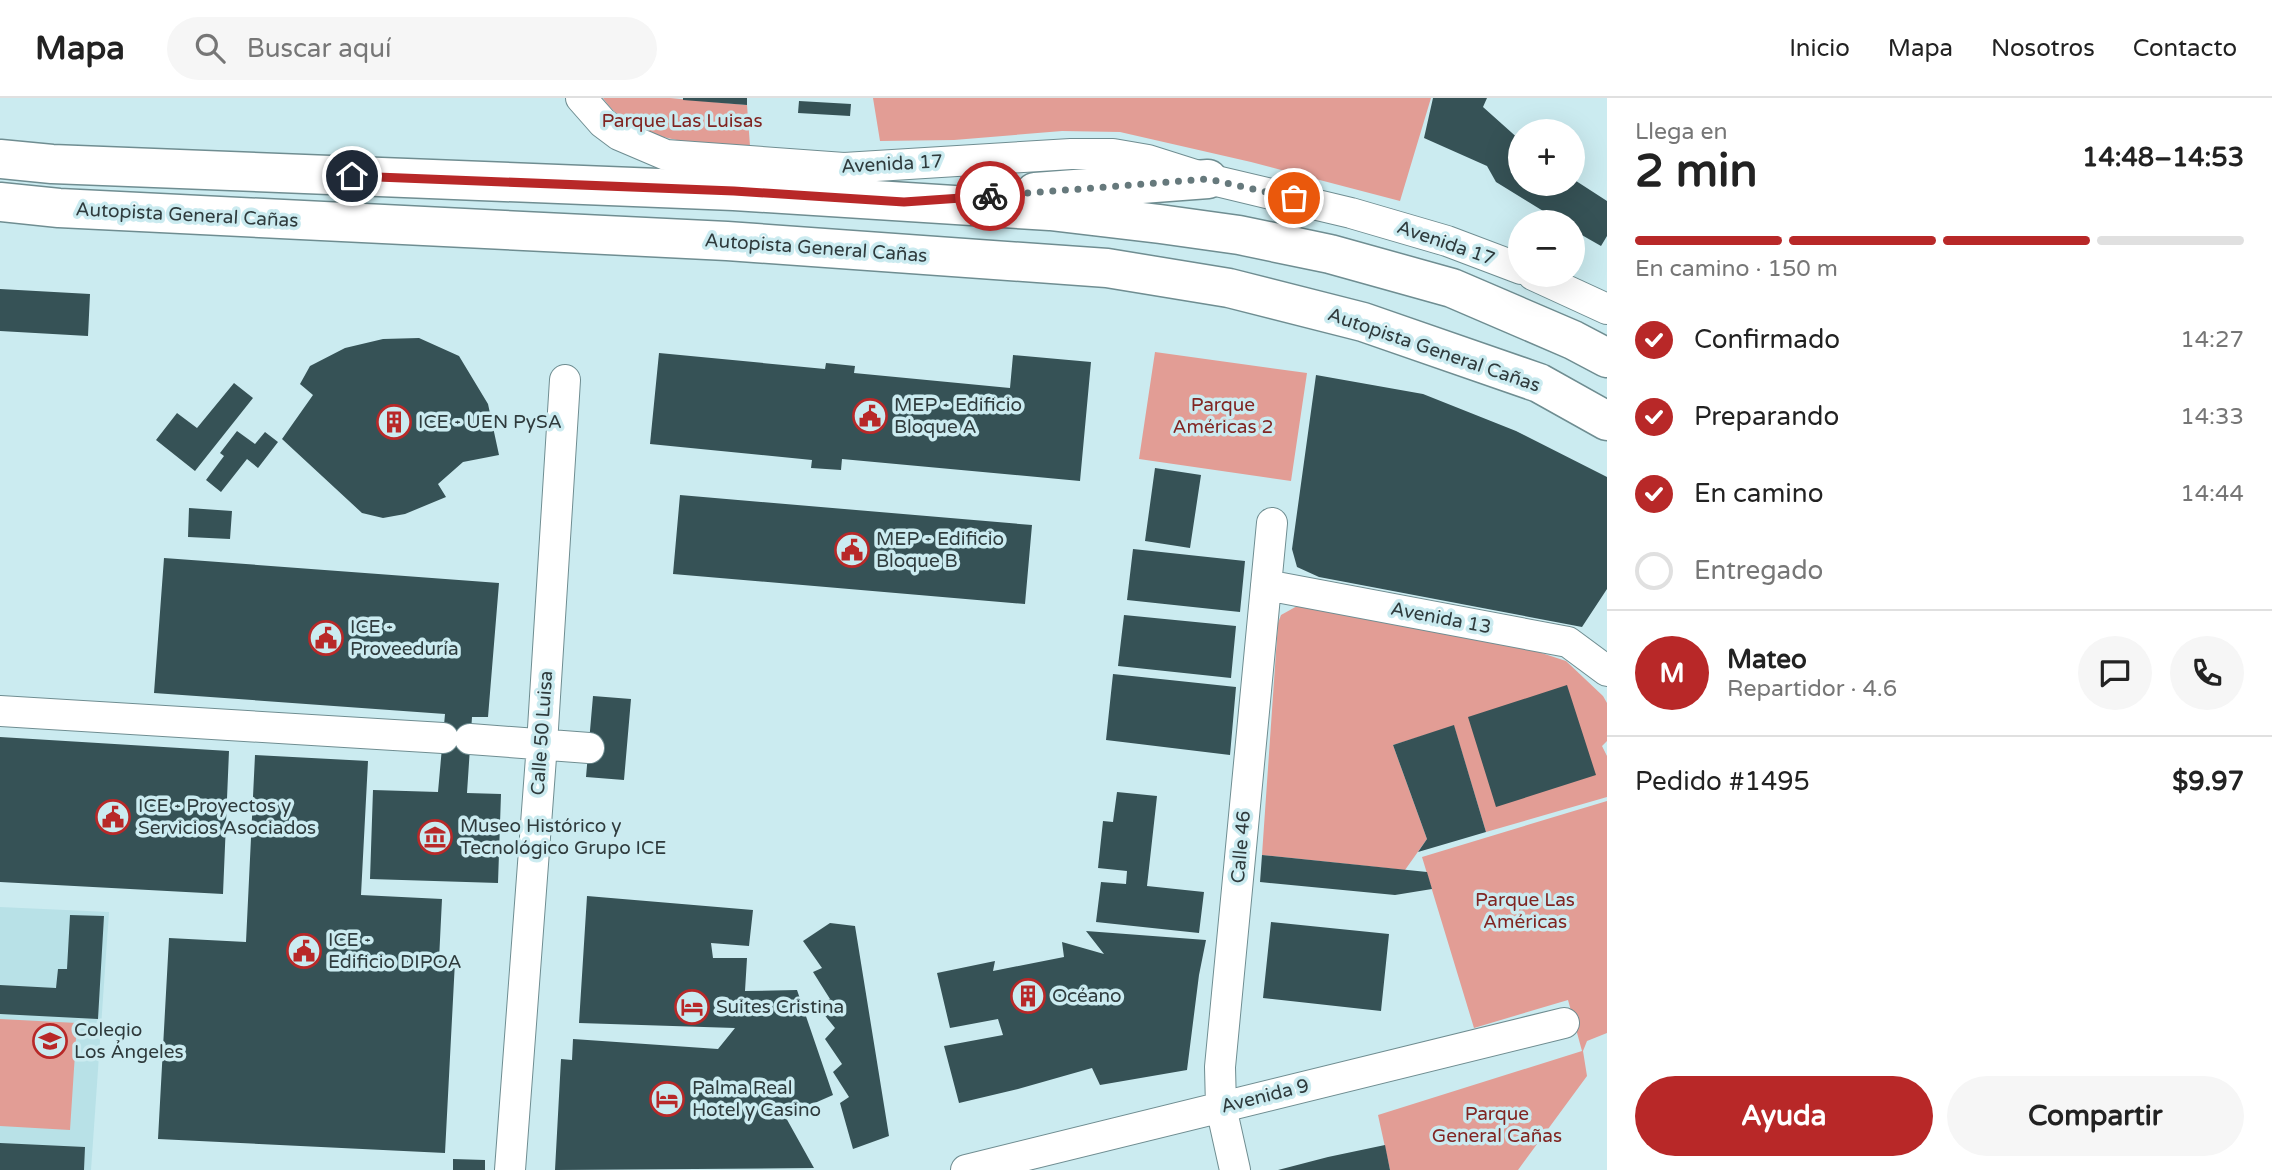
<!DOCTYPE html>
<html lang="es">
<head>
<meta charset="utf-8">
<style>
  body { margin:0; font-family:"Varela Round",sans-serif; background:#f6f6f6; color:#222; height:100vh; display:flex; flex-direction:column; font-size:26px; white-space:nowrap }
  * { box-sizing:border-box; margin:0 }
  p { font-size:23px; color:#767676 }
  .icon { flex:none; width:38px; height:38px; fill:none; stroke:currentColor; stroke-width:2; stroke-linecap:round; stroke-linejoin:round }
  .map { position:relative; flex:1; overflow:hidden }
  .panel { display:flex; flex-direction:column; background:#fff; width:665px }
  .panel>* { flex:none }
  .controls { position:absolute; left:1508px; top:21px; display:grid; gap:14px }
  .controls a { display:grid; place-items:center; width:77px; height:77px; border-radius:50%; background:#fff; box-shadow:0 7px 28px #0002; font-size:35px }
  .pin { position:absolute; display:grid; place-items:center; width:60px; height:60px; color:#fff; margin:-30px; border:4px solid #fff; border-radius:50%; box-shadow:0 2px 7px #0007 }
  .courier { position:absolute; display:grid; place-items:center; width:70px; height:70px; margin:-35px; border:5px solid #b82828; border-radius:50%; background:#fff; color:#222; box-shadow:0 2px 9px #0007 }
  .overview em { font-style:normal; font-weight:800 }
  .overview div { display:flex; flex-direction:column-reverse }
  .overview { display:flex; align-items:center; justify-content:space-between; height:119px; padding:0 28px }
  h1 { font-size:46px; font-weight:800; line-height:52px }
  .bar { display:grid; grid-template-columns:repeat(4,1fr); gap:10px 7px; align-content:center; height:84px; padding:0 28px }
  .bar i { height:9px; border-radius:5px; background:#e0e0e0 }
  .bar .selected { background:#b82828 }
  .bar p { grid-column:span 4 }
  .line { display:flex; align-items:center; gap:18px; padding:0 28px; border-top:2px solid #e0e0e0 }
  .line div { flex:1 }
  .round { display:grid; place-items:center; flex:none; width:74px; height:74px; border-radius:37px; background:#f6f6f6 }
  ol { padding:0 28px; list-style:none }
  li { display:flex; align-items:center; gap:21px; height:77px }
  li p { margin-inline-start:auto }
  li .icon { padding:7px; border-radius:50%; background:#b82828; color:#fff; stroke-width:4 }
  li:last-child { color:#767676 }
  li i { width:38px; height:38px; border:4px solid #e0e0e0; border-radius:50% }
  .primary-button { display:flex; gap:14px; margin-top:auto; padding:14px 28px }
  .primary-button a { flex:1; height:80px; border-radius:42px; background:#b82828; color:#fff; font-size:28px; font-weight:800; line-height:80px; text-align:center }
  .primary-button a+a { background:#f6f6f6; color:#222 }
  header { display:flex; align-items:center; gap:42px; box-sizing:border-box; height:98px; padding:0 35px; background:#fff; border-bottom:2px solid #e0e0e0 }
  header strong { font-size:33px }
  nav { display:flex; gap:38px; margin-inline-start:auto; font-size:24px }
  .search { width:490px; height:63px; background:#f6f6f6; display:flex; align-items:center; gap:18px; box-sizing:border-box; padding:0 24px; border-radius:38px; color:#767676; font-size:26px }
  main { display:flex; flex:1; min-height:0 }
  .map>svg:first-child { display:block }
  .built { fill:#b8e1e7 }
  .green { fill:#e29d95 }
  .building { fill:#365256 }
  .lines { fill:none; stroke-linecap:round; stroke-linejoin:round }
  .minor-casing { stroke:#6f8d91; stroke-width:32 }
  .highway-casing { stroke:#6f8d91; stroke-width:41 }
  .minor { stroke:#fff; stroke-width:30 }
  .highway { stroke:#fff; stroke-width:38 }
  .done { stroke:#66797c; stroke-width:7; stroke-dasharray:0 12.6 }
  .route { stroke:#b82828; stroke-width:9 }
  .labels { text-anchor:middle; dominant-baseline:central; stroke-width:7; stroke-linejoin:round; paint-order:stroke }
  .park-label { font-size:19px; fill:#812522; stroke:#cbebf0 }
  .street-label { font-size:19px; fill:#2f3b3d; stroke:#cbebf0 }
  .poi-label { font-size:19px; fill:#2f3b3d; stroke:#cbebf0; text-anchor:start }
</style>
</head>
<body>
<header>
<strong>Mapa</strong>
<div class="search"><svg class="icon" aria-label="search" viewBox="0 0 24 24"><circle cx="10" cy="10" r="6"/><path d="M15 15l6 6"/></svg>Buscar aquí</div>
<nav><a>Inicio</a><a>Mapa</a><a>Nosotros</a><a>Contacto</a></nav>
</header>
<main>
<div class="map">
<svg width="1607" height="1072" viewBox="0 0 1607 1072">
  <rect width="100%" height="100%" fill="#cbebf0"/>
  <path class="built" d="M 0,809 L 109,814 L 91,1072 L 0,1072 Z"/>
  <path class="green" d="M 603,0 L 670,0 L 747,7 L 750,48 C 700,45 635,47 603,0 Z
    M 873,0 L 1431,0 L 1400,103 L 1251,64 L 1120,34 L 1062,33 L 954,42 L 880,43 Z
    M 1155,254 L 1307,275 L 1291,383 L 1139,361 Z
    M 1299,507 L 1517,547 L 1566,563 L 1603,598 L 1607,605 L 1607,643 L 1602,648 L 1607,658 L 1607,699 L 1486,734 L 1454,628 L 1393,647 L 1427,741 L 1405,772 L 1262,757 L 1278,525 L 1281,517 Z
    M 1607,703 L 1607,935 L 1587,943 L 1583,953 L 1587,978 L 1518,1072 L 1390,1072 L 1378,1017 L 1582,953 L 1568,902 L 1474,930 L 1422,759 Z
    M 0,921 L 77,925 L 70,1032 L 0,1028 Z"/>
  <path class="building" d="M 683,0 L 747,0 L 747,7 L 683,2 Z
    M 1433,0 L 1487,0 L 1483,9 L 1521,43 L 1521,86 L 1573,86 L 1573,81 L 1607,103 L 1607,138 L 1601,148 L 1573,132 L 1573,124 L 1561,124 L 1496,84 L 1487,68 L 1424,40 Z
    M 799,3 L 851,6 L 850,18 L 798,15 Z
    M 0,191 L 90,196 L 88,238 L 0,233 Z
    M 419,240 L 459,258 L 488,306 L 499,357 L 463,364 L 438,386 L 446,399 L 405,416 L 383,420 L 362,415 L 282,341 L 313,297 L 300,286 L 310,268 L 345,250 L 383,241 Z
    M 659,255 L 825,271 L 826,265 L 855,268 L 854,275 L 1010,290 L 1013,257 L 1091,264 L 1080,383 L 842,361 L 841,372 L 811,370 L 812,362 L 650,346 Z
    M 1316,277 L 1423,296 L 1516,333 L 1607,379 L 1607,491 L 1582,529 L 1319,479 L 1297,469 L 1292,451 Z
    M 234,285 L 253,300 L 195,373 L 156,342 L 177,315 L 197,330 Z
    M 237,333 L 255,346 L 265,334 L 278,344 L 258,370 L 247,361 L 221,394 L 206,382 L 224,358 L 220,355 Z
    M 1155,370 L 1201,377 L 1190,450 L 1145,443 Z
    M 680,397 L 1032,427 L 1025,506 L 673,476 Z
    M 189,410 L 232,413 L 230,441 L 188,439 Z
    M 1133,451 L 1245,463 L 1240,514 L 1127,502 Z
    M 164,460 L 499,485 L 488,619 L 472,619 L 467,695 L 501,696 L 498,785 L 370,781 L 373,692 L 438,694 L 445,616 L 154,595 Z
    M 1124,517 L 1236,528 L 1231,580 L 1118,568 Z
    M 1113,576 L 1236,589 L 1230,657 L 1106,642 Z
    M 1567,587 L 1596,677 L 1496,709 L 1468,619 Z
    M 593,598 L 631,601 L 624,682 L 586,679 Z
    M 1454,627 L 1486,734 L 1418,754 L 1427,741 L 1393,647 Z
    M 0,639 L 229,653 L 223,796 L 0,784 Z
    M 255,657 L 368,663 L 361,797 L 442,801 L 439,862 L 455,863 L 445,1055 L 158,1041 L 169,840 L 246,844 Z
    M 1117,694 L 1157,698 L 1147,788 L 1204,794 L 1199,835 L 1096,824 L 1101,784 L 1126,786 L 1127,773 L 1098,770 L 1103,723 L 1113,724 Z
    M 1262,757 L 1427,774 L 1432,791 L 1395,797 L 1260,784 Z
    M 587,798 L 753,812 L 749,848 L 711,845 L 713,860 L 747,860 L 745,893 L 797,892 L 833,997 L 785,1018 L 814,1070 L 555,1072 L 561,961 L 572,962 L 573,941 L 718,951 L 735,930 L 579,925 Z
    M 70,817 L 104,818 L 98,921 L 0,916 L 0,887 L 56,890 L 58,871 L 67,871 Z
    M 1271,824 L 1389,836 L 1381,913 L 1263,900 Z
    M 830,825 L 855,828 L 889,1038 L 853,1051 L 840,1005 L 849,999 L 833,974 L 842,966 L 825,941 L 835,930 L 818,909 L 830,901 L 813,874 L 822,870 L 803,843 Z
    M 1086,833 L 1206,842 L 1199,877 L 1187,972 L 1100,987 L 1092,970 L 1018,991 L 959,1005 L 944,948 L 1003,937 L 998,921 L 950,930 L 937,875 L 995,863 L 993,873 L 1064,859 L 1062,844 L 1104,856 Z
    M 0,1045 L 85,1049 L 84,1072 L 0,1072 Z
    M 1385,1047 L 1390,1072 L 1278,1072 L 1328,1059 Z
    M 453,1061 L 485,1062 L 485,1072 L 453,1072 Z"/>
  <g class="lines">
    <g class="minor-casing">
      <path id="minor" d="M 581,0 L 603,25 L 619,37 L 666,57 L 844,70 L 1071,56 L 1113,56 L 1148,62 L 1208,81 L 1351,115 L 1447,143 L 1521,171
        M 1533,177 L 1607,211
        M 1266,487 L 1568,544 L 1607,573
        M 0,613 L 443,640
        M 470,641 L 589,650
        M 510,1072 L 542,646 L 565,282
        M 966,1072 L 1564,925
        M 1235,1072 L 1221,1009 L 1220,969 L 1272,425"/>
    </g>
    <g class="highway-casing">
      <path id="highway" d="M 0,61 L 52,66 L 734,93 L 1050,113 L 1160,126 L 1239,137 L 1330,156 L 1452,190 L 1573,242 L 1607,260
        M 1035,94 L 1208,81
        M 0,104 L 59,110 L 727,143 L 1107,170 L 1229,190 L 1363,224 L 1539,285 L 1607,323"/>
    </g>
    <use href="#minor" class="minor"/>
    <use href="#highway" class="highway"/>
  </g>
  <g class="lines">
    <path class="done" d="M 990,98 L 1208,81 L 1294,100"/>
    <path class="route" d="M 352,78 L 734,93 L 904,104 L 990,98"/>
  </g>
  <defs>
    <g id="civic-ring" transform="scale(1.75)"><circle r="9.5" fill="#cbebf0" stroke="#b82828" stroke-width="1.5"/><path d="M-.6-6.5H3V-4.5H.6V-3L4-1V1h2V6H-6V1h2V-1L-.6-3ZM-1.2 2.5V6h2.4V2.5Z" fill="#b82828"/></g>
    <g id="building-ring" transform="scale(1.75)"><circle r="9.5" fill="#cbebf0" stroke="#b82828" stroke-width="1.5"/><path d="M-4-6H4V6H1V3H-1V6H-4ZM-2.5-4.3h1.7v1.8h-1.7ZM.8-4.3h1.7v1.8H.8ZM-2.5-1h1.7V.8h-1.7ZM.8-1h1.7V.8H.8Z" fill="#b82828"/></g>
    <g id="museum-ring" transform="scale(1.75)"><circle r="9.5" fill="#cbebf0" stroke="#b82828" stroke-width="1.5"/><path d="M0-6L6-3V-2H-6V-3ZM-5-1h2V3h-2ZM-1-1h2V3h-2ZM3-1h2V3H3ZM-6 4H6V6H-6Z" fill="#b82828"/></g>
    <g id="hotel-ring" transform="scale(1.75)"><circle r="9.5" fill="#cbebf0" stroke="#b82828" stroke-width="1.5"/><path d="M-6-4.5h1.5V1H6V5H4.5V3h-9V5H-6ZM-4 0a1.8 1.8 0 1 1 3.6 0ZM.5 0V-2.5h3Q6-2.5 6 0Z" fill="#b82828"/></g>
    <g id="school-ring" transform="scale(1.75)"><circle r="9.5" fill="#cbebf0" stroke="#b82828" stroke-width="1.5"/><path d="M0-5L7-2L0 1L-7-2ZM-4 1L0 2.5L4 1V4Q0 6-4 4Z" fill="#b82828"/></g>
  </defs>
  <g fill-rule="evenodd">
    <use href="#civic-ring" x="870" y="318"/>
    <use href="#building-ring" x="394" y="324"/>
    <use href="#civic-ring" x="852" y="452"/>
    <use href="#civic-ring" x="326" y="540"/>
    <use href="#civic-ring" x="113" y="719"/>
    <use href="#museum-ring" x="435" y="739"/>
    <use href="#civic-ring" x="304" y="853"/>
    <use href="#building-ring" x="1028" y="898"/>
    <use href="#hotel-ring" x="692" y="909"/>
    <use href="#school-ring" x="50" y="943"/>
    <use href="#hotel-ring" x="667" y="1001"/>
  </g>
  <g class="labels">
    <g class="park-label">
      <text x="682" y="23">Parque Las Luisas</text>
      <text x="1223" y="307">Parque<tspan x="1223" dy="22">Américas 2</tspan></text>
      <text x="1525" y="802">Parque Las<tspan x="1525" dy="22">Américas</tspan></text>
      <text x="1497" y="1016">Parque<tspan x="1497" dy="22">General Cañas</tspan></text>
    </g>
    <g class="street-label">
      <text transform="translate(892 66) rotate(-3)">Avenida 17</text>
      <text transform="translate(187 117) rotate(3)">Autopista General Cañas</text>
      <text transform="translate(1446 145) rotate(19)">Avenida 17</text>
      <text transform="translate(816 150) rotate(4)">Autopista General Cañas</text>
      <text transform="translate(1434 252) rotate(19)">Autopista General Cañas</text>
      <text transform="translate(1441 520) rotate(11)">Avenida 13</text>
      <text transform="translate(542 635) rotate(-86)">Calle 50 Luisa</text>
      <text transform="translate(1241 749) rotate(-85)">Calle 46</text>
      <text transform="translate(1265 998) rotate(-14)">Avenida 9</text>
    </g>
    <g class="poi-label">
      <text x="894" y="307">MEP - Edificio<tspan x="894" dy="22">Bloque A</tspan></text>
      <text x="418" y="324">ICE - UEN PySA</text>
      <text x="876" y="441">MEP - Edificio<tspan x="876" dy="22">Bloque B</tspan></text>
      <text x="350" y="529">ICE -<tspan x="350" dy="22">Proveeduría</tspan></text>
      <text x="138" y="708">ICE - Proyectos y<tspan x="138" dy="22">Servicios Asociados</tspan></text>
      <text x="460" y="728">Museo Histórico y<tspan x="460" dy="22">Tecnológico Grupo ICE</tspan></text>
      <text x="328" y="842">ICE -<tspan x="328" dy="22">Edificio DIPOA</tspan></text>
      <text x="1052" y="898">Océano</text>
      <text x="716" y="909">Suites Cristina</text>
      <text x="74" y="932">Colegio<tspan x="74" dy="22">Los Ángeles</tspan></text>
      <text x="692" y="990">Palma Real<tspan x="692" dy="22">Hotel y Casino</tspan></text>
    </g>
  </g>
</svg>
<div class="controls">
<a>+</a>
<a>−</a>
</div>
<div class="pin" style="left:1294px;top:100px;background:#ea580c"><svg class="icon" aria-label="bag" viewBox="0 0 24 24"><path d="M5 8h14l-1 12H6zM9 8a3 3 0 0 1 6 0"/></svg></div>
<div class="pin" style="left:352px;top:78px;background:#1f2937"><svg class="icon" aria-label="home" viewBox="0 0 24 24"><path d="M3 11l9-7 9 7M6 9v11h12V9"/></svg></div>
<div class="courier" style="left:990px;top:98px"><svg class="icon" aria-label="bike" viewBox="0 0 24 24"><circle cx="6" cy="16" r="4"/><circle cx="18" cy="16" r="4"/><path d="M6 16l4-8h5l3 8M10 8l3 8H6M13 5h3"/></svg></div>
</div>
<section class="panel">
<div class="overview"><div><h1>2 min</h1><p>Llega en</p></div><em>14:48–14:53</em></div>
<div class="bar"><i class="selected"></i><i class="selected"></i><i class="selected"></i><i></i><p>En camino · 150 m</p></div>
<ol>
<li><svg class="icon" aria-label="check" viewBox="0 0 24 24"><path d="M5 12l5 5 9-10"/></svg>Confirmado<p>14:27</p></li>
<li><svg class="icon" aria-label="check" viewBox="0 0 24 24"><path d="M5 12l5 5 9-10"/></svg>Preparando<p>14:33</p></li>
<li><svg class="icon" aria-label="check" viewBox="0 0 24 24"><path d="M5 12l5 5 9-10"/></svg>En camino<p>14:44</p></li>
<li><i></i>Entregado</li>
</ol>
<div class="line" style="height:126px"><b class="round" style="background:#b82828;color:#fff">M</b><div><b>Mateo</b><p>Repartidor · 4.6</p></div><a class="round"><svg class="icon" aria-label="chat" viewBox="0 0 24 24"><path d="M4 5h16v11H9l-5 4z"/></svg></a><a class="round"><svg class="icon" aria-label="phone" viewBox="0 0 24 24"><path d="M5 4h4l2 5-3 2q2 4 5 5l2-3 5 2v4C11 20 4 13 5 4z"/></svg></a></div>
<div class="line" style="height:91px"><div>Pedido #1495</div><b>$9.97</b></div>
<div class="primary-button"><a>Ayuda</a><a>Compartir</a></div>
</section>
</main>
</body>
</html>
